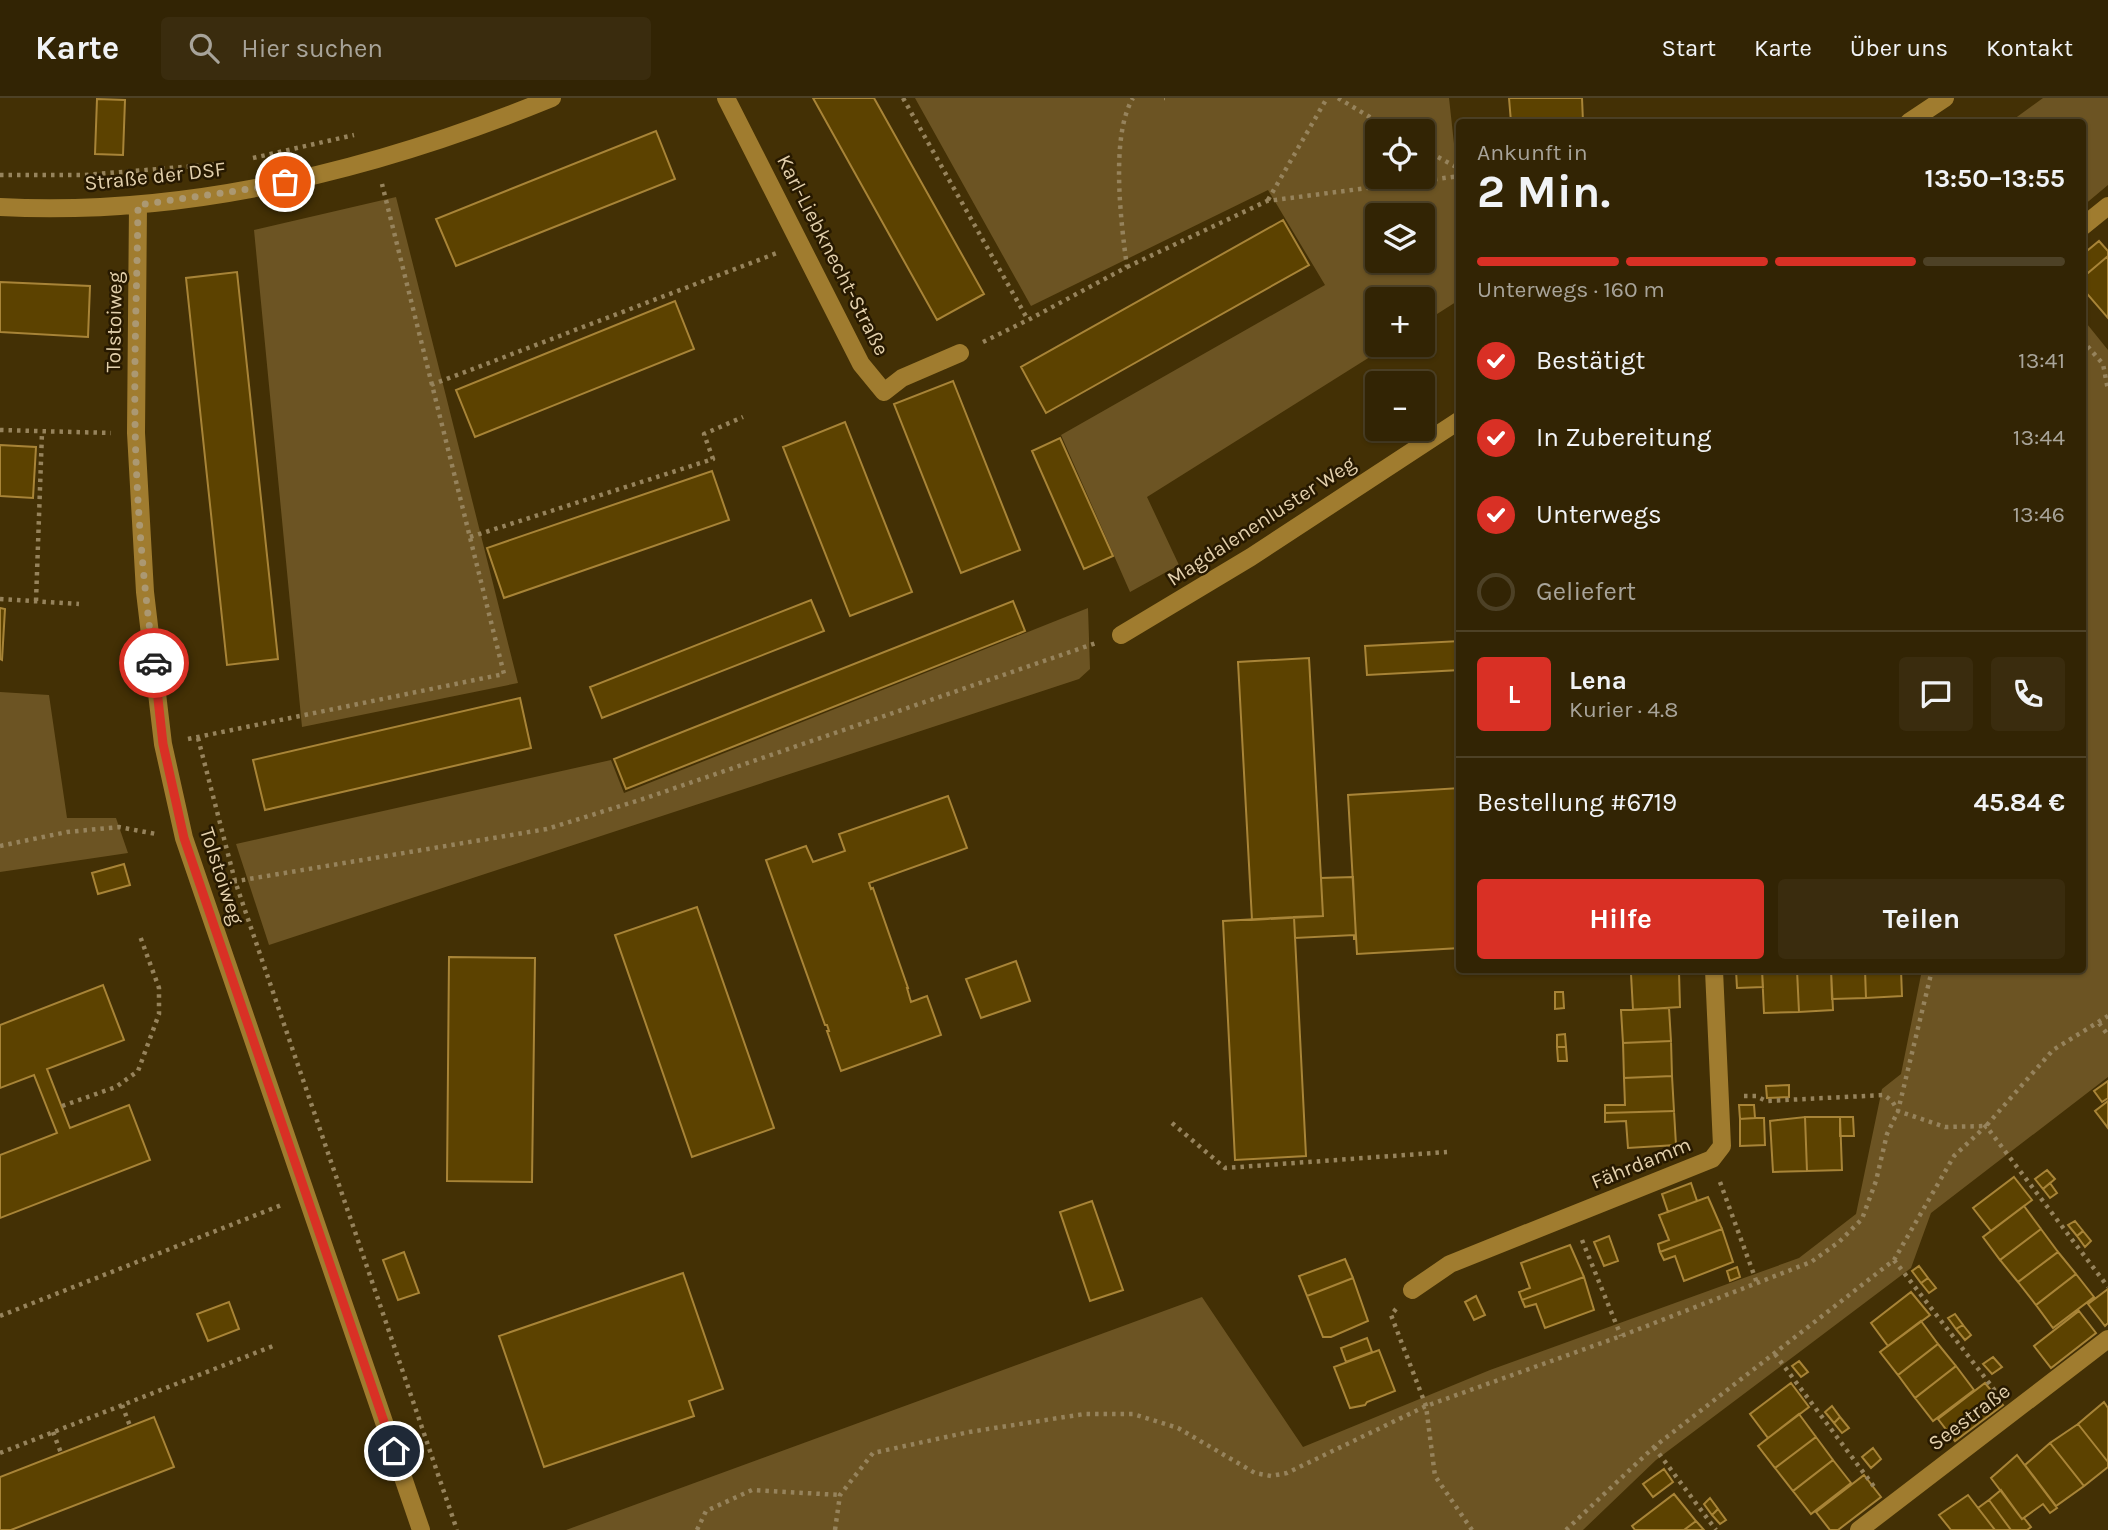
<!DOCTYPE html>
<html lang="de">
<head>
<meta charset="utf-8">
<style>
  body { margin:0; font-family:Karla,sans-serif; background:#3a2c0e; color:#f1f3f6; height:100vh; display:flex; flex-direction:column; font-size:26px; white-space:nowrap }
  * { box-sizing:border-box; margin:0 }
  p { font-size:23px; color:#a8a49a }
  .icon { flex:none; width:38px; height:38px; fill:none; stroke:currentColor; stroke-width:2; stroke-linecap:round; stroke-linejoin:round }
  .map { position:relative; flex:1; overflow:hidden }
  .panel { position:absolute; left:1456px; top:21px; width:630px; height:854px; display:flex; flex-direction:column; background:#322404; border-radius:7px; box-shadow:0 2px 5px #0004,0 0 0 2px #4d4126 }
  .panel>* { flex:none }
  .fabs { position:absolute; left:1365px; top:21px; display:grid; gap:14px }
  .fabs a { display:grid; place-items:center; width:70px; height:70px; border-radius:7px; background:#322404; box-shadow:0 2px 5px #0004,0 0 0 2px #4d4126; font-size:35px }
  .pin { position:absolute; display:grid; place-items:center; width:60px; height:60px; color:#fff; margin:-30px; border:4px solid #fff; border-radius:50%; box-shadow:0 2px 7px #0007 }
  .courier { position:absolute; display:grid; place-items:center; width:70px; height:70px; margin:-35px; border:5px solid #d93025; border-radius:50%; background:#fff; color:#222; box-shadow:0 2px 9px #0007 }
  .headline em { font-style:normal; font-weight:700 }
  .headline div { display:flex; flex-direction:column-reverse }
  .headline { display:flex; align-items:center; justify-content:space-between; height:119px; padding:0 21px }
  h1 { font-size:46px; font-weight:700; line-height:52px }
  .bar { display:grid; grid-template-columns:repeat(4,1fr); gap:10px 7px; align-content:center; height:84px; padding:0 21px }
  .bar i { height:9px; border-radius:5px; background:#4d4126 }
  .bar .active { background:#d93025 }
  .bar p { grid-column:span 4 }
  .line { display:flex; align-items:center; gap:18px; padding:0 21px; border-top:2px solid #4d4126 }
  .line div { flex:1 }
  .round { display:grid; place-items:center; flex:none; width:74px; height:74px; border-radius:7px; background:#3a2c0e }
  ol { padding:0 21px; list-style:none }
  li { display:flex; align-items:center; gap:21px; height:77px }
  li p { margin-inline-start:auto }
  li .icon { padding:7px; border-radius:50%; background:#d93025; color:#fff; stroke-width:4 }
  li:last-child { color:#a8a49a }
  li i { width:38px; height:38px; border:4px solid #4d4126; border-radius:50% }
  .primary-button { display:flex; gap:14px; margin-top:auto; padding:14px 21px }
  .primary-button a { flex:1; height:80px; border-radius:7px; background:#d93025; color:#fff; font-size:28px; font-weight:700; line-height:80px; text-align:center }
  .primary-button a+a { background:#3a2c0e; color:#f1f3f6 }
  header { display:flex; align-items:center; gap:42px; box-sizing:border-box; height:98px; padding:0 35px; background:#322404; border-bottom:2px solid #4d4126 }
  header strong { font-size:33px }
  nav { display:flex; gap:38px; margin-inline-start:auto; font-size:24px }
  .search { width:490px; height:63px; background:#3a2c0e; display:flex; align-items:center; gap:18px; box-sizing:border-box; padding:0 24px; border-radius:7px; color:#a8a49a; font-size:26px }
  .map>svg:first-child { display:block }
  .green { fill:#6c5423; fill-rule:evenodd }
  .building { fill:#5c4200; stroke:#a88437; stroke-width:2 }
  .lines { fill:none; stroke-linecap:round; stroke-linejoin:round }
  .path { stroke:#96835c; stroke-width:4.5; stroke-dasharray:3.5 5; stroke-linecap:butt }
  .street { stroke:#a07c2f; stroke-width:18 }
  .done { stroke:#ab9872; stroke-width:7; stroke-dasharray:0 12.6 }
  .route { stroke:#d93025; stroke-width:9 }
  .labels { text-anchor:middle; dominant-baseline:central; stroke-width:5; stroke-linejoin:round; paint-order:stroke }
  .street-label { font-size:21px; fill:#e3d0ac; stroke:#271900 }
</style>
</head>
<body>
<header>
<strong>Karte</strong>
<div class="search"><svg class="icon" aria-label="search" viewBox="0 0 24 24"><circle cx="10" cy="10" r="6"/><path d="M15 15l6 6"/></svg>Hier suchen</div>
<nav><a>Start</a><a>Karte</a><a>Über uns</a><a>Kontakt</a></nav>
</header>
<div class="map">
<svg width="2108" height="1432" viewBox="0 0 2108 1432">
  <rect width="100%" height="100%" fill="#433005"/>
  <path class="green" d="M 915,0 L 1449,0 L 1459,91 L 1459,202 L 1423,225 L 1423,201 L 1377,201 L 1377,247 L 1389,247 L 1147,399 L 1179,467 L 1130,494 L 1061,337 L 1325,187 L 1268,92 L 1031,208 ZM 1423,33 L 1423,79 L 1377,79 L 1377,33 ZM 1423,117 L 1423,163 L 1377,163 L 1377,117 Z
    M 2043,0 L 2108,0 L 2108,87 L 2083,108 L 2082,24 L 2010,24 Z
    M 396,99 L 518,585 L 302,629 L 254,132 Z
    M 2083,221 L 2108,252 L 2108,979 L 1931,1115 L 1911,1170 L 1656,1362 L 1583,1432 L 566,1432 L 1202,1199 L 1303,1349 L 1490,1272 L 1799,1160 L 1856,1116 L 1882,991 L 1901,976 L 1922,872 L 2082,872 Z
    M 1088,510 L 1090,571 L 1079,581 L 269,847 L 236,746 L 611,662 L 624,695 Z
    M 0,594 L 49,597 L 67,720 L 116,720 L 128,755 L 0,774 Z"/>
  <path class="building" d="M 813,0 L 874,0 L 984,196 L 937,222 Z
    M 1509,0 L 1582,0 L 1583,24 L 1511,24 Z
    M 97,1 L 125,2 L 123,57 L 95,56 Z
    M 656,33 L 675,81 L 456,168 L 436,121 Z
    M 1283,122 L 1309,167 L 1046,315 L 1021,269 Z
    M 2099,143 L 2108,153 L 2108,158 L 2082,180 L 2082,157 Z
    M 2108,158 L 2108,220 L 2082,190 L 2082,180 Z
    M 237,174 L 278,561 L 227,567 L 186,180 Z
    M 0,184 L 90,188 L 88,239 L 0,234 Z
    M 675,203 L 694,251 L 475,339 L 456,292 Z
    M 953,283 L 1020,452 L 961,475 L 894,306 Z
    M 845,324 L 912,494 L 850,518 L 783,349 Z
    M 1060,340 L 1113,458 L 1084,471 L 1032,353 Z
    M 0,347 L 36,349 L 33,400 L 0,398 Z
    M 712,373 L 729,422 L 504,500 L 487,450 Z
    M 811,502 L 824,533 L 602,620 L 590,589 Z
    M 1013,503 L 1025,533 L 626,691 L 614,661 Z
    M 0,510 L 5,511 L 2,562 L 0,561 Z
    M 1460,543 L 1460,572 L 1367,577 L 1365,548 Z
    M 1309,560 L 1323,818 L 1252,822 L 1238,564 Z
    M 520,600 L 531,650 L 265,712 L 253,662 Z
    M 1460,690 L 1460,850 L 1357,856 L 1348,697 Z
    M 948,698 L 967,750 L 869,785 L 871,791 L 873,790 L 908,890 L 907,890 L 911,904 L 927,898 L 941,937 L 841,973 L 827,933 L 829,933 L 827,927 L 825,927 L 766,762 L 806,748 L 813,764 L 845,753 L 839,736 Z
    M 124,766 L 130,787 L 98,796 L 92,775 Z
    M 1353,779 L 1356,841 L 1354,841 L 1354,837 L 1295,840 L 1294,819 L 1323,818 L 1321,780 Z
    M 697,809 L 774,1030 L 692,1059 L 615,837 Z
    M 1294,819 L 1306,1058 L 1235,1062 L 1223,823 Z
    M 449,859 L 535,860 L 532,1084 L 447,1083 Z
    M 1016,863 L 1030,903 L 981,920 L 966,881 Z
    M 1736,872 L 1762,872 L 1763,889 L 1737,890 Z
    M 1762,872 L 1797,872 L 1799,914 L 1764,915 Z
    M 1797,872 L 1831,872 L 1833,912 L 1799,914 Z
    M 1831,872 L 1865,872 L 1866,900 L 1832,901 Z
    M 1865,872 L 1901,872 L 1902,898 L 1866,900 Z
    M 1679,874 L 1680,909 L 1633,912 L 1631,876 Z
    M 103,887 L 124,942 L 47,971 L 70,1030 L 129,1007 L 150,1062 L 0,1120 L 0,1057 L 57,1035 L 34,977 L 0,990 L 0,927 Z
    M 1555,894 L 1563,894 L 1564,910 L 1555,911 Z
    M 1669,910 L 1671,943 L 1623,945 L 1621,912 Z
    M 1565,936 L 1566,949 L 1557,949 L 1557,937 Z
    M 1671,943 L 1672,978 L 1624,980 L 1623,945 Z
    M 1557,949 L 1566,949 L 1567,963 L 1558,963 Z
    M 1672,978 L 1674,1013 L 1605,1015 L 1605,1007 L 1625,1007 L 1624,980 Z
    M 2108,983 L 2108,1000 L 2102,1004 L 2094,993 Z
    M 1789,987 L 1789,999 L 1767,1000 L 1766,988 Z
    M 2108,1003 L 2108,1030 L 2095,1013 Z
    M 1739,1007 L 1754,1007 L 1755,1020 L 1740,1021 Z
    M 1674,1013 L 1676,1047 L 1628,1050 L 1626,1023 L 1605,1024 L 1605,1015 Z
    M 1805,1019 L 1807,1073 L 1773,1074 L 1770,1023 Z
    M 1805,1019 L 1840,1019 L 1842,1072 L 1807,1073 Z
    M 1840,1019 L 1853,1019 L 1854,1038 L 1840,1038 Z
    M 1755,1020 L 1764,1020 L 1765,1047 L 1740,1048 L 1740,1021 Z
    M 2047,1072 L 2055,1081 L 2043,1091 L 2035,1081 Z
    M 2014,1079 L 2032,1102 L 1991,1133 L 1973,1110 Z
    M 1691,1085 L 1697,1103 L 1668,1114 L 1662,1096 Z
    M 2050,1085 L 2057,1095 L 2050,1100 L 2043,1091 Z
    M 1708,1099 L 1722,1131 L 1660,1154 L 1658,1146 L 1669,1142 L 1659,1117 Z
    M 1092,1103 L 1123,1192 L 1090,1203 L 1060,1114 Z
    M 2024,1108 L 2041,1131 L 2000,1162 L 1983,1139 Z
    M 2075,1123 L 2083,1133 L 2077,1138 L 2068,1127 Z
    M 1722,1131 L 1733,1164 L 1684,1183 L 1675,1158 L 1664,1162 L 1660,1154 Z
    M 2041,1131 L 2058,1154 L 2018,1184 L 2000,1162 Z
    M 2083,1133 L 2091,1143 L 2085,1149 L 2077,1138 Z
    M 1609,1138 L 1618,1163 L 1604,1168 L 1594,1144 Z
    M 1570,1147 L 1584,1179 L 1522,1202 L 1519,1194 L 1530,1190 L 1521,1165 Z
    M 404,1154 L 419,1195 L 398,1202 L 383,1162 Z
    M 2058,1154 L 2076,1176 L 2036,1207 L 2018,1184 Z
    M 1345,1161 L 1353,1180 L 1307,1198 L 1299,1178 Z
    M 1919,1168 L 1928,1180 L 1921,1185 L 1912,1173 Z
    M 1737,1169 L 1740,1179 L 1730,1183 L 1727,1173 Z
    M 683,1175 L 723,1291 L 689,1303 L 694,1318 L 544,1369 L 499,1238 Z
    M 2076,1176 L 2094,1199 L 2053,1230 L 2036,1207 Z
    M 1584,1179 L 1594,1212 L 1545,1230 L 1536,1206 L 1525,1209 L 1522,1202 Z
    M 1353,1180 L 1368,1223 L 1331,1239 L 1323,1239 L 1307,1198 Z
    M 1928,1180 L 1936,1190 L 1929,1195 L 1921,1185 Z
    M 2108,1191 L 2108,1225 L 2105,1228 L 2088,1206 Z
    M 1911,1194 L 1930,1217 L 1888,1248 L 1871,1225 Z
    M 1476,1198 L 1485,1217 L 1474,1222 L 1465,1204 Z
    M 229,1204 L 239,1231 L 208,1243 L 197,1216 Z
    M 2079,1213 L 2096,1235 L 2051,1270 L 2034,1248 Z
    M 1955,1216 L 1963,1227 L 1956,1231 L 1948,1220 Z
    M 1921,1223 L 1938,1246 L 1898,1277 L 1880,1254 Z
    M 1963,1227 L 1971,1237 L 1965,1242 L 1956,1231 Z
    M 1367,1240 L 1372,1254 L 1346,1264 L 1341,1250 Z
    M 1938,1246 L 1956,1268 L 1915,1300 L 1898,1277 Z
    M 1379,1252 L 1395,1293 L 1367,1304 L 1365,1307 L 1350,1310 L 1334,1269 Z
    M 1993,1259 L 2002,1269 L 1992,1276 L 1983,1266 Z
    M 1799,1263 L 1808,1274 L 1801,1279 L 1792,1268 Z
    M 1956,1268 L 1974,1292 L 1933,1323 L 1915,1300 Z
    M 1791,1285 L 1809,1309 L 1768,1340 L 1750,1316 Z
    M 1985,1285 L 2003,1307 L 1955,1343 L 1938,1321 Z
    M 2104,1304 L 2108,1310 L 2108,1364 L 2078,1326 Z
    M 1832,1308 L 1840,1319 L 1834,1325 L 1825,1314 Z
    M 1799,1316 L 1816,1339 L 1775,1370 L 1758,1348 Z
    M 154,1319 L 174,1369 L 11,1432 L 0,1432 L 0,1379 Z
    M 1840,1319 L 1849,1330 L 1842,1335 L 1834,1325 Z
    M 2078,1326 L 2108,1364 L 2108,1369 L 2084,1388 L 2050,1345 Z
    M 1816,1339 L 1833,1362 L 1793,1393 L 1775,1370 Z
    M 2050,1345 L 2084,1388 L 2056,1408 L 2025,1367 Z
    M 1873,1350 L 1881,1361 L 1871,1370 L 1862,1359 Z
    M 2017,1357 L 2057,1410 L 2050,1415 L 2043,1406 L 2022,1421 L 1991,1380 Z
    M 1833,1362 L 1851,1385 L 1811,1416 L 1793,1393 Z
    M 1664,1371 L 1673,1384 L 1653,1399 L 1643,1386 Z
    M 1864,1377 L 1881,1399 L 1838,1432 L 1830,1432 L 1816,1414 Z
    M 2001,1392 L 2022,1421 L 2024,1420 L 2031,1429 L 2027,1432 L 2011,1432 L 1989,1402 Z
    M 1674,1396 L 1696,1423 L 1684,1432 L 1635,1432 L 1632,1428 Z
    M 1968,1397 L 1978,1410 L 1995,1432 L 1951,1432 L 1939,1417 Z
    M 1710,1400 L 1718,1411 L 1712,1417 L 1704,1406 Z
    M 1989,1402 L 2011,1432 L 1995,1432 L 1978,1410 Z
    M 1718,1411 L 1726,1422 L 1720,1426 L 1712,1417 Z
    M 1696,1423 L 1704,1432 L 1684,1432 Z"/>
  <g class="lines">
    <path class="path" d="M 903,0 L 1028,222
      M 1164,0 L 1165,0
      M 1338,0 L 1393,33
      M 1423,51 L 1460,71
      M 253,60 L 354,37
      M 0,77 L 84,77 L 220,66
      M 1268,102 L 1327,0
      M 1127,169 L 1267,103 L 1460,78
      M 2082,242 L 2103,266 L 2108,292
      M 983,244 L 1028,222 L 1127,169 C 1121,125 1110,38 1133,0
      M 431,287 L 777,155
      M 0,332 L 111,335
      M 470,439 L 713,361 L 704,336 L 743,319
      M 0,501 L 79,506
      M 36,503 L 42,334
      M 198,640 L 235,783 L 457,1432
      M 188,641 L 504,576 L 382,86
      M 0,748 L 67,734 L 119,729 L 156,736
      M 225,785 L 547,731 L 646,700 L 1099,544
      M 2099,925 L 2108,937
      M 1744,998 L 1756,998 L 1766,1003 L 1884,997 L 1892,1003 L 1898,1013 L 1945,1029 L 1986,1028 L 2053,952 L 2108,918
      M 62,1008 L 116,989 L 138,973 L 159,916 L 159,890 L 140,838
      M 1172,1025 L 1225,1070 L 1447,1054
      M 1720,1084 L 1757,1185
      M 1582,1142 L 1621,1238
      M 1894,1162 L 1996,1294
      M 1396,1211 L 1391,1217 L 1426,1308 L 1435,1378 L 1472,1432
      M 0,1218 L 284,1106
      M 1775,1256 L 1875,1390
      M 122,1307 L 130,1328
      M 53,1334 L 61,1355
      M 1654,1349 L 1716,1432
      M 0,1355 L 273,1248
      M 697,1432 L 706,1413 L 752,1392 L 840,1397
      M 835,1432 L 840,1397 L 873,1355 L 969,1334 L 1084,1316 L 1133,1316 L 1178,1330 L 1255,1375 L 1271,1378 L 1287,1375 L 1426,1308 L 1621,1238 L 1811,1164 L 1839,1144 L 1862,1121 L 1876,1083 L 1887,1036 L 1898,1013 L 1932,872
      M 1566,1432 L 1654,1349 L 1894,1162 L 1954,1058 L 1986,1028 L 2108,1189"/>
    <path class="street" d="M 726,0 L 861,266 L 884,294 L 902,280 L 960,255
      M 1909,24 L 1945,0
      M 138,107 L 136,335 L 145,494 L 163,646 L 184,740 L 421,1432
      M 0,109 C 189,119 378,71 552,0
      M 2082,129 L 2108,108
      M 1121,537 L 1251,459 L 1460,322
      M 1412,1192 L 1450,1166 L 1712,1061 L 1722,1048 L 1714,872
      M 1859,1432 L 2108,1241"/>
  </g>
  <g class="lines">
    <path class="done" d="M 154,565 C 146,505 140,445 137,384 C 132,292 137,199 138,107 L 263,89 L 285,84"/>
    <path class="route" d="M 154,565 L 163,646 L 184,740 L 394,1353"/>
  </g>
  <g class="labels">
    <g class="street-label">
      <text transform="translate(155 78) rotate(-6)">Straße der DSF</text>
      <text transform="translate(833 157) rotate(63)">Karl-Liebknecht-Straße</text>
      <text transform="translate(114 224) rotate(-89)">Tolstoiweg</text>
      <text transform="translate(1261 423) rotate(-33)">Magdalenenluster Weg</text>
      <text transform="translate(222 778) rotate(72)">Tolstoiweg</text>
      <text transform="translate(1641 1065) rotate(-22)">Fährdamm</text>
      <text transform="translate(1969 1319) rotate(-37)">Seestraße</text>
    </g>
  </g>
</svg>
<div class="fabs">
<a><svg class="icon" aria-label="locate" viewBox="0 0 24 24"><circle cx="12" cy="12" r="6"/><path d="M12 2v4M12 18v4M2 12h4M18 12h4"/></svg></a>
<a><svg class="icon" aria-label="layers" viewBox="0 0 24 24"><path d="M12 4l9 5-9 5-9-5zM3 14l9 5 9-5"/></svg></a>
<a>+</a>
<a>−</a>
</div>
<div class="pin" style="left:285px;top:84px;background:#ea580c"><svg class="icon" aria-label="bag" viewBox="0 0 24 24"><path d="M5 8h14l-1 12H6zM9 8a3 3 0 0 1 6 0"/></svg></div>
<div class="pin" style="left:394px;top:1353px;background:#1f2937"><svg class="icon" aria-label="home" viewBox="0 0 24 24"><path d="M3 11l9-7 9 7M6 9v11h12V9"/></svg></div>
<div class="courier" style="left:154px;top:565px"><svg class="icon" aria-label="car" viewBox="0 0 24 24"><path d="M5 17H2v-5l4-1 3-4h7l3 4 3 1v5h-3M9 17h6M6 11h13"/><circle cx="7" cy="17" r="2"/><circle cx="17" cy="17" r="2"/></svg></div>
<section class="panel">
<div class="headline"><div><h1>2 Min.</h1><p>Ankunft in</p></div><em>13:50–13:55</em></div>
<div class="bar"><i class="active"></i><i class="active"></i><i class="active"></i><i></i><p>Unterwegs · 160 m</p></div>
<ol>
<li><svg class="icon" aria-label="check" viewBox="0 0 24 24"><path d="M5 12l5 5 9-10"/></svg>Bestätigt<p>13:41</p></li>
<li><svg class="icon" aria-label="check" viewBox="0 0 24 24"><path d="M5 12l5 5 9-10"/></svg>In Zubereitung<p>13:44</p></li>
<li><svg class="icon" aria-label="check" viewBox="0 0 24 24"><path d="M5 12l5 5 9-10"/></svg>Unterwegs<p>13:46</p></li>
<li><i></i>Geliefert</li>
</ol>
<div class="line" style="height:126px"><b class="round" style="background:#d93025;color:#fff">L</b><div><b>Lena</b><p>Kurier · 4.8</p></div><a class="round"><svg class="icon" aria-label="chat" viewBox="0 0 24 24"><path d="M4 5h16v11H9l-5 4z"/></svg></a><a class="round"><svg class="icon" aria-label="phone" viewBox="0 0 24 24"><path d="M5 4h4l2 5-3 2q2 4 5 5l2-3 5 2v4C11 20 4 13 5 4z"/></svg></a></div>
<div class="line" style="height:91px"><div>Bestellung #6719</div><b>45.84 €</b></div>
<div class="primary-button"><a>Hilfe</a><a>Teilen</a></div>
</section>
</div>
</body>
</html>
